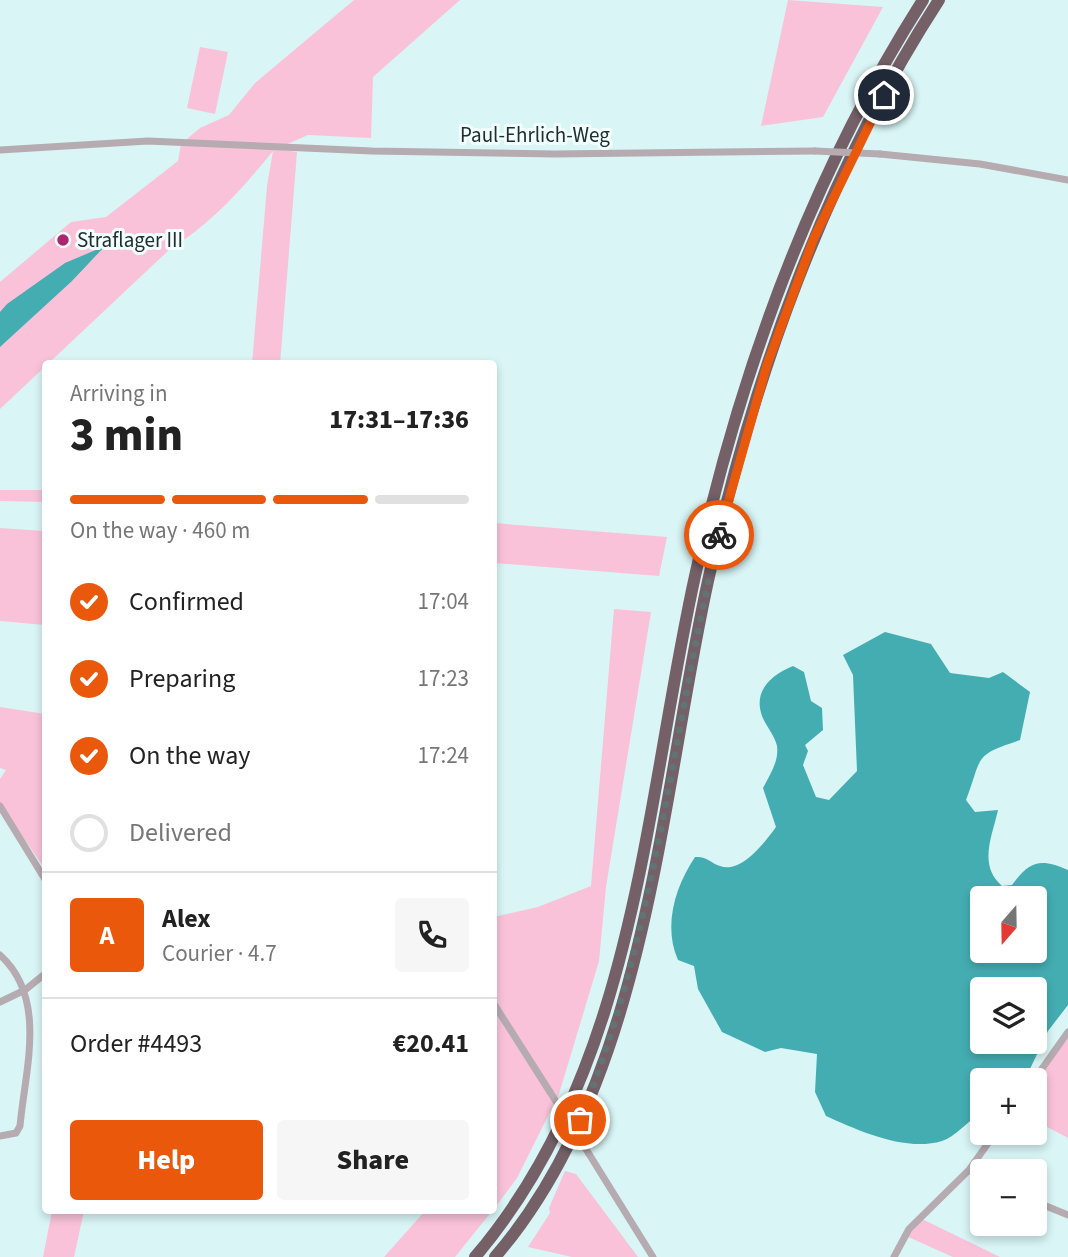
<!DOCTYPE html>
<html lang="en">
<head>
<meta charset="utf-8">
<style>
  body { margin:0; font-family:"Source Sans 3",sans-serif; background:#f6f6f6; color:#222; height:100vh; display:flex; flex-direction:column; font-size:26px; white-space:nowrap }
  * { box-sizing:border-box; margin:0 }
  p { font-size:23px; color:#767676 }
  .icon { flex:none; width:38px; height:38px; fill:none; stroke:currentColor; stroke-width:2; stroke-linecap:round; stroke-linejoin:round }
  .map { position:relative; flex:1; overflow:hidden }
  .drawer { position:absolute; left:42px; top:360px; width:455px; height:854px; display:flex; flex-direction:column; background:#fff; border-radius:7px; box-shadow:0 4px 10px #0003 }
  .drawer>* { flex:none }
  .needle { width:46px; rotate:200deg }
  .controls { position:absolute; left:970px; top:886px; display:grid; gap:14px }
  .controls a { display:grid; place-items:center; width:77px; height:77px; border-radius:7px; background:#fff; box-shadow:0 4px 10px #0003; font-size:35px }
  .pin { position:absolute; display:grid; place-items:center; width:60px; height:60px; color:#fff; margin:-30px; border:4px solid #fff; border-radius:50%; box-shadow:0 2px 7px #0007 }
  .courier { position:absolute; display:grid; place-items:center; width:70px; height:70px; margin:-35px; border:5px solid #ea580c; border-radius:50%; background:#fff; color:#222; box-shadow:0 2px 9px #0007 }
  .head em { font-style:normal; font-weight:800 }
  .head div { display:flex; flex-direction:column-reverse }
  .head { display:flex; align-items:center; justify-content:space-between; height:119px; padding:0 28px }
  h1 { font-size:46px; font-weight:800; line-height:52px }
  .bar { display:grid; grid-template-columns:repeat(4,1fr); gap:10px 7px; align-content:center; height:84px; padding:0 28px }
  .bar i { height:9px; border-radius:5px; background:#e0e0e0 }
  .bar .selected { background:#ea580c }
  .bar p { grid-column:span 4 }
  .line { display:flex; align-items:center; gap:18px; padding:0 28px; border-top:2px solid #e0e0e0 }
  .line div { flex:1 }
  .round { display:grid; place-items:center; flex:none; width:74px; height:74px; border-radius:7px; background:#f6f6f6 }
  ol { padding:0 28px; list-style:none }
  li { display:flex; align-items:center; gap:21px; height:77px }
  li p { margin-inline-start:auto }
  li .icon { padding:7px; border-radius:50%; background:#ea580c; color:#fff; stroke-width:4 }
  li:last-child { color:#767676 }
  li i { width:38px; height:38px; border:4px solid #e0e0e0; border-radius:50% }
  .primary-button { display:flex; gap:14px; margin-top:auto; padding:14px 28px }
  .primary-button a { flex:1; height:80px; border-radius:7px; background:#ea580c; color:#fff; font-size:28px; font-weight:800; line-height:80px; text-align:center }
  .primary-button a+a { background:#f6f6f6; color:#222 }
  .map>svg:first-child { display:block }
  .green { fill:#f9c2d9 }
  .water { fill:#44adb2; fill-rule:evenodd }
  .lines { fill:none; stroke-linecap:round; stroke-linejoin:round }
  .street { stroke:#b6abb0; stroke-width:7 }
  .highway { stroke:#756068; stroke-width:12 }
  .street-bridge { stroke:#b6abb0; stroke-width:7 }
  .done { stroke:#627373; stroke-width:7; stroke-dasharray:0 12.6 }
  .route { stroke:#ea580c; stroke-width:9 }
  .poi-dot { fill:#ab2871; stroke:#f3feff; stroke-width:2.5 }
  .labels { text-anchor:middle; dominant-baseline:central; stroke-width:6; stroke-linejoin:round; paint-order:stroke }
  .street-label { font-size:21px; fill:#222d2d; stroke:#f3feff }
  .poi-label { font-size:21px; fill:#222d2d; stroke:#f3feff; text-anchor:start }
</style>
</head>
<body>
<div class="map">
<svg width="1068" height="1257" viewBox="0 0 1068 1257">
  <rect width="100%" height="100%" fill="#d9f5f6"/>
  <path class="green" d="M 354,0 L 460,0 L 373,77 L 371,138 L 308,135 L 276,149 L 297,152 L 280,364 L 252,364 L 267,186 L 273,151 C 243,188 211,224 170,249 L 0,409 L 0,282 L 71,222 L 106,217 L 178,161 L 181,144 L 200,128 L 229,115 L 255,83 Z
    M 788,0 L 883,7 L 823,117 L 761,126 Z
    M 200,47 L 228,52 L 215,114 L 187,108 Z
    M 0,490 L 45,490 L 45,502 L 0,501 Z
    M 494,523 L 667,537 L 659,576 L 494,563 Z
    M 0,528 L 45,531 L 45,625 L 0,621 Z
    M 614,609 L 651,612 L 606,887 L 599,961 L 559,1094 L 517,1178 L 494,1209 L 494,917 L 538,907 L 591,886 Z
    M 0,707 L 45,714 L 45,869 L 0,804 L 0,779 L 6,770 L 0,768 Z
    M 1068,1038 L 1068,1138 L 1034,1120 L 1034,1083 Z
    M 565,1171 L 576,1174 L 638,1257 L 572,1257 L 528,1247 L 550,1213 L 549,1208 Z
    M 52,1211 L 84,1211 L 74,1257 L 43,1257 Z
    M 425,1211 L 492,1211 L 455,1257 L 384,1257 Z
    M 922,1219 L 1000,1257 L 953,1257 L 906,1236 Z"/>
  <path class="water" d="M 105,246 L 72,281 L 0,347 L 0,312 L 7,304 L 65,263 Z
    M 885,632 L 931,644 L 950,673 L 989,678 L 1003,672 L 1030,692 L 1020,740 C 972,756 983,756 966,800 L 975,812 L 998,810 C 992,837 978,865 1002,886 L 1012,885 C 1030,860 1041,858 1068,870 L 1068,1005 L 1048,1031 L 1029,1071 L 1016,1080 L 982,1080 L 982,1112 C 969,1120 955,1137 942,1141 C 906,1152 859,1131 826,1116 L 815,1092 L 817,1054 L 781,1048 L 765,1052 L 722,1032 L 698,989 L 694,966 L 678,960 C 663,926 675,887 695,857 C 707,856 709,862 720,866 C 741,874 765,842 776,827 L 763,788 C 770,774 779,762 777,746 C 775,736 766,726 762,716 C 753,691 771,675 793,666 L 804,672 L 811,701 L 822,708 L 823,730 L 805,745 L 808,751 L 803,765 L 816,797 L 829,800 L 857,771 L 853,675 L 843,655 ZM 982,898 L 1034,898 L 1034,950 L 982,950 ZM 982,989 L 1034,989 L 1034,1041 L 982,1041 Z"/>
  <g class="lines">
    <path class="street" d="M 0,150 L 148,141 L 372,151 L 555,154 L 815,151
      M 880,154 L 980,164 L 1068,180
      M 0,806 L 46,881
      M 0,955 C 48,998 25,1070 20,1126 L 16,1133 L 0,1136
      M 0,1002 L 25,990 L 46,973
      M 494,1004 L 550,1092
      M 1034,1080 L 1068,1032
      M 589,1154 L 653,1257
      M 969,1170 L 982,1177
      M 1034,1201 L 1068,1215
      M 894,1257 L 909,1229 L 969,1170 L 996,1132"/>
    <path class="highway" d="M 475,1257 C 636,1068 644,808 695,576 C 739,375 812,174 923,0
      M 495,1257 C 647,1081 660,800 708,581 C 752,380 826,174 939,0"/>
    <path class="street-bridge" d="M 815,151 L 880,154
      M 550,1092 L 589,1154"/>
  </g>
  <g class="lines">
    <path class="done" d="M 580,1120 C 657,932 672,731 719,535"/>
    <path class="route" d="M 719,535 L 767,365 L 814,238 L 884,95"/>
  </g>
  <circle class="poi-dot" cx="63" cy="240" r="7"/>
  <g class="labels">
    <g class="street-label">
      <text x="535" y="135">Paul-Ehrlich-Weg</text>
    </g>
    <g class="poi-label">
      <text x="77" y="240">Straflager III</text>
    </g>
  </g>
</svg>
<div class="controls">
<a><svg class="needle" viewBox="-14 -14 28 28"><path d="M0-13l5 13h-10z" fill="#e53935"/><path d="M0 13l5-13h-10z" fill="#767676"/></svg></a>
<a><svg class="icon" aria-label="layers" viewBox="0 0 24 24"><path d="M12 4l9 5-9 5-9-5zM3 14l9 5 9-5"/></svg></a>
<a>+</a>
<a>−</a>
</div>
<div class="pin" style="left:580px;top:1120px;background:#ea580c"><svg class="icon" aria-label="bag" viewBox="0 0 24 24"><path d="M5 8h14l-1 12H6zM9 8a3 3 0 0 1 6 0"/></svg></div>
<div class="pin" style="left:884px;top:95px;background:#1f2937"><svg class="icon" aria-label="home" viewBox="0 0 24 24"><path d="M3 11l9-7 9 7M6 9v11h12V9"/></svg></div>
<div class="courier" style="left:719px;top:535px"><svg class="icon" aria-label="bike" viewBox="0 0 24 24"><circle cx="6" cy="16" r="4"/><circle cx="18" cy="16" r="4"/><path d="M6 16l4-8h5l3 8M10 8l3 8H6M13 5h3"/></svg></div>
<section class="drawer">
<div class="head"><div><h1>3 min</h1><p>Arriving in</p></div><em>17:31–17:36</em></div>
<div class="bar"><i class="selected"></i><i class="selected"></i><i class="selected"></i><i></i><p>On the way · 460 m</p></div>
<ol>
<li><svg class="icon" aria-label="check" viewBox="0 0 24 24"><path d="M5 12l5 5 9-10"/></svg>Confirmed<p>17:04</p></li>
<li><svg class="icon" aria-label="check" viewBox="0 0 24 24"><path d="M5 12l5 5 9-10"/></svg>Preparing<p>17:23</p></li>
<li><svg class="icon" aria-label="check" viewBox="0 0 24 24"><path d="M5 12l5 5 9-10"/></svg>On the way<p>17:24</p></li>
<li><i></i>Delivered</li>
</ol>
<div class="line" style="height:126px"><b class="round" style="background:#ea580c;color:#fff">A</b><div><b>Alex</b><p>Courier · 4.7</p></div><a class="round"><svg class="icon" aria-label="phone" viewBox="0 0 24 24"><path d="M5 4h4l2 5-3 2q2 4 5 5l2-3 5 2v4C11 20 4 13 5 4z"/></svg></a></div>
<div class="line" style="height:91px"><div>Order #4493</div><b>€20.41</b></div>
<div class="primary-button"><a>Help</a><a>Share</a></div>
</section>
</div>
</body>
</html>
